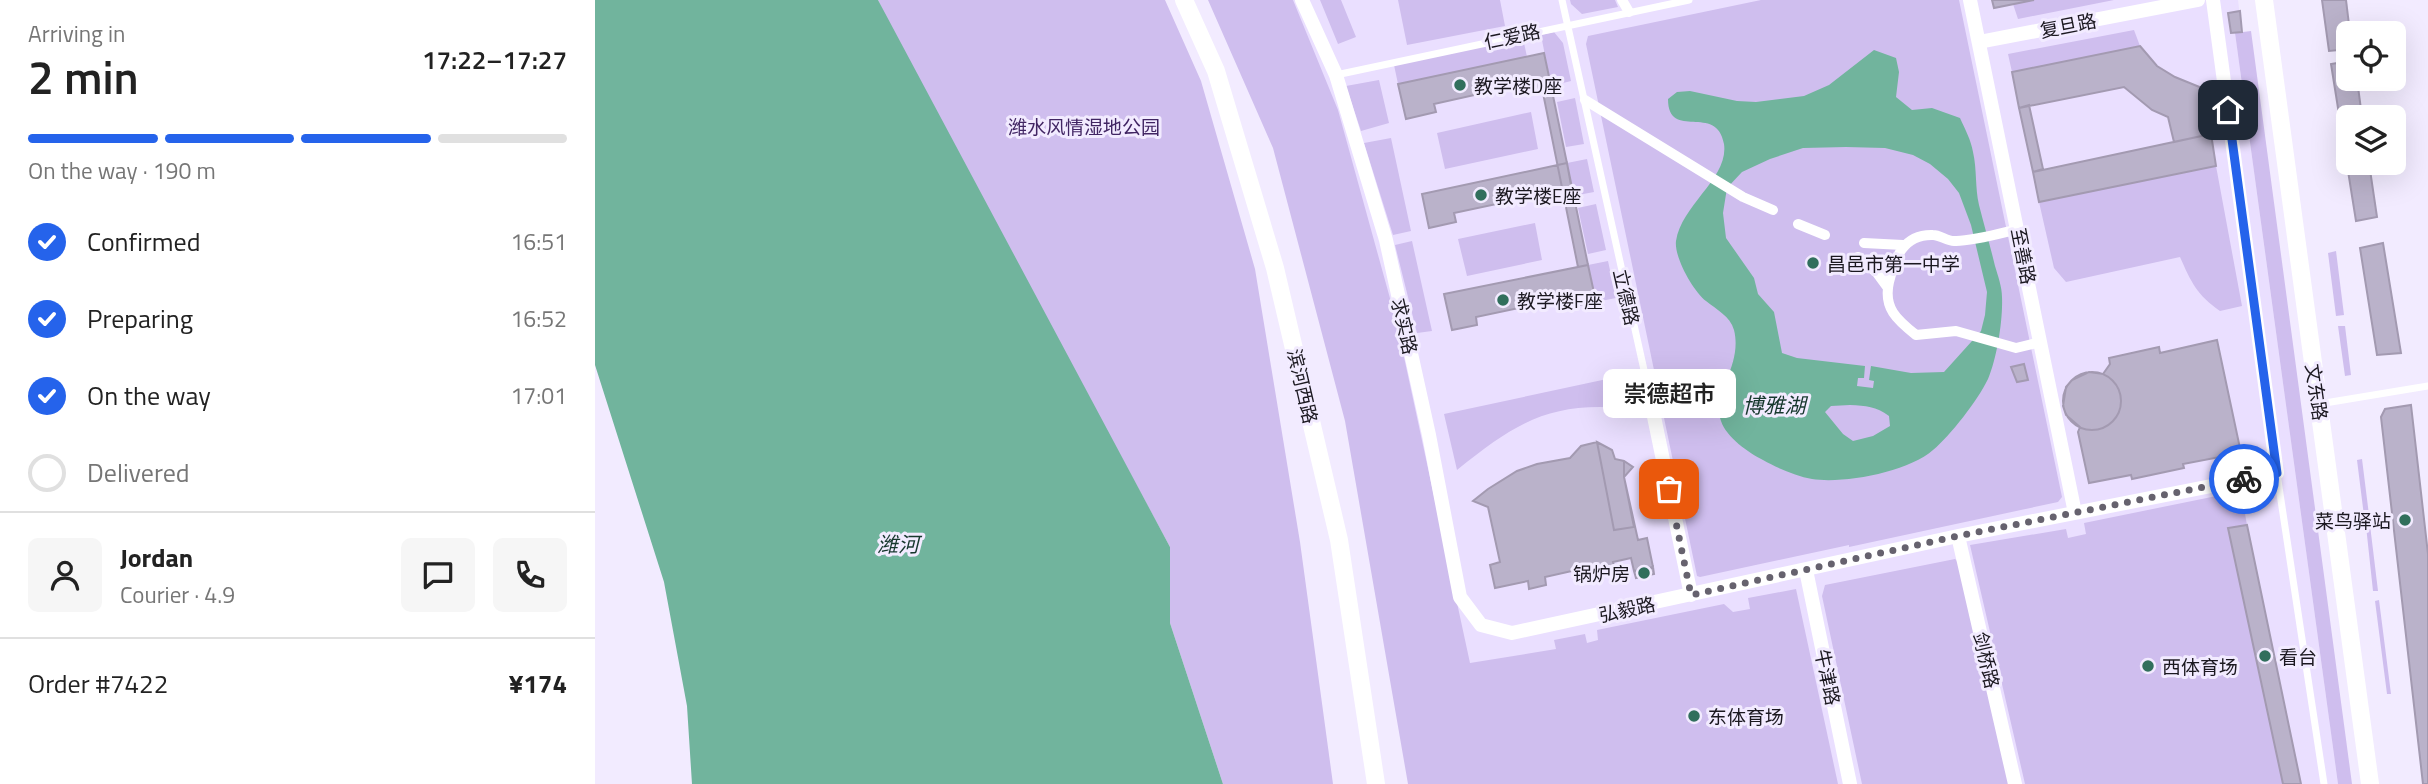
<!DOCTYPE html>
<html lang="en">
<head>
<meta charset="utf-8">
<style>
  body { margin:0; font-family:"Titillium Web","Noto Sans SC",sans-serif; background:#f6f6f6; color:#222; height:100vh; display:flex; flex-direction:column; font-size:26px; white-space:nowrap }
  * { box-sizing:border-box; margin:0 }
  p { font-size:23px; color:#767676 }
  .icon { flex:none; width:38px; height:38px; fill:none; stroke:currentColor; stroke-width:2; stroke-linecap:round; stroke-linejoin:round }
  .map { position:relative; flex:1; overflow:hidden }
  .panel { display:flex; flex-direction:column; background:#fff; width:595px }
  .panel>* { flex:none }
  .tools { position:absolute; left:1741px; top:21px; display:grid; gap:14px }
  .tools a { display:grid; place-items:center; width:70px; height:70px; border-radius:10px; background:#fff; box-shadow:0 7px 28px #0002; font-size:35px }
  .pin { position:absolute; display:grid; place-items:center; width:60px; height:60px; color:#fff; margin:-30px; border-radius:14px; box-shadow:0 4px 10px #0006 }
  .courier { position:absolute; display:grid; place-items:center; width:70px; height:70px; margin:-35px; border:5px solid #2563eb; border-radius:50%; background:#fff; color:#222; box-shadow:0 2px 9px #0007 }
  .bubble { position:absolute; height:49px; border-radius:10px; background:#fff; box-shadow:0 7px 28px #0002; font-size:23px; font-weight:600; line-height:49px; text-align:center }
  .head em { font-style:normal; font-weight:600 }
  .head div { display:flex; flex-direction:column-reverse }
  .head { display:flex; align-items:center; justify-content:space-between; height:119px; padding:0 28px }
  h1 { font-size:46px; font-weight:600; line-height:52px }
  .bar { display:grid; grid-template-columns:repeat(4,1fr); gap:10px 7px; align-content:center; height:84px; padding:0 28px }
  .bar i { height:9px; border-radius:5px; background:#e0e0e0 }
  .bar .current { background:#2563eb }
  .bar p { grid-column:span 4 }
  .line { display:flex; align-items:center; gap:18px; padding:0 28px; border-top:2px solid #e0e0e0 }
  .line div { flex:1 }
  .round { display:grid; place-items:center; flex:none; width:74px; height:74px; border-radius:10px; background:#f6f6f6 }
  ol { padding:0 28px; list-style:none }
  li { display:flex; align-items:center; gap:21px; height:77px }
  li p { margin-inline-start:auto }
  li .icon { padding:7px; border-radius:50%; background:#2563eb; color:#fff; stroke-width:4 }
  li:last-child { color:#767676 }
  li i { width:38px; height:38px; border:4px solid #e0e0e0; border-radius:50% }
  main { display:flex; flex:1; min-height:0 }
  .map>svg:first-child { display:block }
  .built { fill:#eadfff }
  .green { fill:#cfbeee }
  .water { fill:#71b49d; fill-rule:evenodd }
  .building { fill:#bab2ca; stroke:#a39ab1; stroke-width:2 }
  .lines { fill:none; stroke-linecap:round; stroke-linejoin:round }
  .service { stroke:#fff; stroke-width:7 }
  .pedestrian { stroke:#fff; stroke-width:10 }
  .minor { stroke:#fff; stroke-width:14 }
  .tertiary { stroke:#fff; stroke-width:18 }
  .done { stroke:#66626e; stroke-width:7; stroke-dasharray:0 12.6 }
  .route { stroke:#2563eb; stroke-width:9 }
  .poi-dot { fill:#316f5c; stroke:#f2ebff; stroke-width:2.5 }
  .labels { text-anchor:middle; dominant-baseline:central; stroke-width:6; stroke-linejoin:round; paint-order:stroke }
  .street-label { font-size:19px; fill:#1b1820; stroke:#f2ebff }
  .poi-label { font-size:19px; fill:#1b1820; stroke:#f2ebff; text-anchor:start }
  .park-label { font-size:19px; fill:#412563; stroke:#f2ebff }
  .water-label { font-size:21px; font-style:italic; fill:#16372d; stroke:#f2ebff }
</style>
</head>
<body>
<main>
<section class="panel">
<div class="head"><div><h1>2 min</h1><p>Arriving in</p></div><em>17:22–17:27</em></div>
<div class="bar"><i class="current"></i><i class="current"></i><i class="current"></i><i></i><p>On the way · 190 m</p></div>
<ol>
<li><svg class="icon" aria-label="check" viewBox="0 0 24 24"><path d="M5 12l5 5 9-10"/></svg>Confirmed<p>16:51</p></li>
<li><svg class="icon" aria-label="check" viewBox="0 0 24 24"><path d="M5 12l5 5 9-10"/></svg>Preparing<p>16:52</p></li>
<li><svg class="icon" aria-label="check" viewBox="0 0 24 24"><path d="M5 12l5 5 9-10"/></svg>On the way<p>17:01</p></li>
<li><i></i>Delivered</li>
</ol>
<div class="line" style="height:126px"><a class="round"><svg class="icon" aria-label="person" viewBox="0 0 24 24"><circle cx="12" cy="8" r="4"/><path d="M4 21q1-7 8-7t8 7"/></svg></a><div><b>Jordan</b><p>Courier · 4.9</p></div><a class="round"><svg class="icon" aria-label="chat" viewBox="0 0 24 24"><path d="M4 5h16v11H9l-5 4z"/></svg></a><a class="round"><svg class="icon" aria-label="phone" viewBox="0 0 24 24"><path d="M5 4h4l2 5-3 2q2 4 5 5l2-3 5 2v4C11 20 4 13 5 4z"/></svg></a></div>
<div class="line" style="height:91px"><div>Order #7422</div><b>¥174</b></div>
</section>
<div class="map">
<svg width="1833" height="784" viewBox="0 0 1833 784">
  <rect width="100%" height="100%" fill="#f2ebff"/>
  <path class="built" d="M 680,0 L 1643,0 L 1647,32 L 1640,33 L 1743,784 L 880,784 Z"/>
  <path class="green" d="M 283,0 L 570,0 L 606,81 L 660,269 L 705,542 L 738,784 L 628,784 L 575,623 L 575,547 L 309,56 Z
    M 613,0 L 698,0 L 743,110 L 801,320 L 875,663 L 961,649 L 959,640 L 990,634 L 992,643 L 1003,640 L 1002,630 L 1129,604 L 1138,612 L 1155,609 L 1153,598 L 1201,589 L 1243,784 L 813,784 L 750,421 L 678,148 Z
    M 725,0 L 746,0 L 761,37 L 743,44 Z
    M 803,0 L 905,0 L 910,26 L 812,45 Z
    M 975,0 L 1020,0 L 1023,7 L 987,14 L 976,4 Z
    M 1166,0 L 1364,0 L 1467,497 L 1463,502 L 1254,547 L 1254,545 L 1105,577 L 1102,576 L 991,44 L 993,36 Z
    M 1439,0 L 1519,0 L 1423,19 L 1418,4 Z
    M 1539,30 L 1545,46 L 1417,72 L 1413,54 Z
    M 1656,31 L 1757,784 L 1743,784 L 1640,33 Z
    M 959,32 L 968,43 L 976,81 L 956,86 L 946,35 Z
    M 928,38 L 932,57 L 803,84 L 799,65 Z
    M 784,80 L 794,123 L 766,131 L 751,86 Z
    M 980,98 L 989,144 L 971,147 L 962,102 Z
    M 936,112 L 943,149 L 850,169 L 842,133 Z
    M 796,138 L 816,231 L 798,235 L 769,143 Z
    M 992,159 L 999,192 L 978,196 L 972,163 Z
    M 1621,166 L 1647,306 L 1625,311 C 1602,295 1596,282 1585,257 L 1471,282 L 1459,268 L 1444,202 Z
    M 1001,204 L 1011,250 L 993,254 L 983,208 Z
    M 940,223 L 947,260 L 872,276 L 863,239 Z
    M 817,241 L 837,331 L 822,333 L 800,245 Z
    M 1741,251 L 1749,315 L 1741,316 L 1733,253 Z
    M 1013,261 L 1021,298 L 1001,302 L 993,265 Z
    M 1743,326 L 1750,326 L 1756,375 L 1750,376 Z
    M 1040,373 L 1047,410 C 962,399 927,417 862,470 L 849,414 Z
    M 1767,459 L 1774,515 L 1769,516 L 1762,460 Z
    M 1646,491 L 1652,525 L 1633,529 L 1688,784 L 1430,784 L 1375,545 L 1471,529 L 1473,538 L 1491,534 L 1489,523 Z
    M 1775,525 L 1783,591 L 1778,591 L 1771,526 Z
    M 1360,559 L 1367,565 L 1414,784 L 1267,784 L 1227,596 L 1230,585 Z
    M 1784,600 L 1796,694 L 1792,694 L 1780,601 Z"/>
  <path class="water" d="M 0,0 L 283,0 L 575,547 L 575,623 L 628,784 L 97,784 L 92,706 L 69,582 L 0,365 Z
    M 1279,50 L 1301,58 L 1304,72 L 1301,97 L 1317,110 L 1337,108 L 1365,118 C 1370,129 1376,140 1378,152 C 1382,169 1380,188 1384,205 C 1389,225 1395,245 1400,266 C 1403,276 1407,287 1407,297 C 1408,320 1402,358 1393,379 C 1383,400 1355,436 1338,450 C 1313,472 1249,484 1217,479 C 1201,476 1182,468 1168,460 C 1154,453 1131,437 1126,421 C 1116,394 1148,366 1139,330 C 1135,316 1122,310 1111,301 C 1098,291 1079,257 1081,241 C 1087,204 1134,178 1129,144 C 1122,102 1073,142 1073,99 L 1082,92 L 1095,91 L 1142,101 L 1161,102 L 1209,96 L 1234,85 ZM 1251,147 L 1290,148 L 1318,155 L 1335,164 L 1353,179 L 1364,193 L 1376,225 L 1392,292 L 1390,315 L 1386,331 L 1349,372 L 1316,373 L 1276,366 L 1274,380 L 1279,381 L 1278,388 L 1262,386 L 1263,378 L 1269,378 L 1270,366 L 1202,358 L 1187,353 L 1179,312 L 1163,294 L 1159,278 L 1131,238 L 1128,213 L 1132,188 L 1147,172 L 1175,159 L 1208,148 ZM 1255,405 C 1271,406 1281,406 1294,416 L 1295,426 L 1278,436 L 1258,441 L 1248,434 L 1230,412 L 1236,406 Z"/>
  <path class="building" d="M 1397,0 L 1439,0 L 1399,8 Z
    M 1727,0 L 1751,0 L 1755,33 L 1754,49 L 1734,51 Z
    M 1645,11 L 1647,32 L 1636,33 L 1633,13 Z
    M 1545,46 L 1562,66 L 1580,77 L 1607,88 L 1616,134 L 1579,142 L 1573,117 L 1557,110 L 1529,87 L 1424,108 L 1417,72 Z
    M 949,53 L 956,86 L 934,91 L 933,83 L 839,104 L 841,112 L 811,119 L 803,84 Z
    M 1754,61 L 1754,79 L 1762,79 L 1767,117 L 1754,117 L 1754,163 L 1774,163 L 1782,217 L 1761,221 L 1736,64 Z
    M 956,86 L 993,265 L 983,267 L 947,88 Z
    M 1434,105 L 1448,169 L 1438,172 L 1424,108 Z
    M 1616,134 L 1621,166 L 1444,202 L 1438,172 Z
    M 972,163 L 978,196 L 954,201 L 953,193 L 859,213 L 861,222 L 834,228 L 827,194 Z
    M 1788,243 L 1806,353 L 1782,355 L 1765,248 Z
    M 993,265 L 1001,302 L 978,306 L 977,297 L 881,317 L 882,325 L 857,330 L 849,294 Z
    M 1622,340 L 1646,453 L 1588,464 L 1589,468 L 1537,479 L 1536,475 L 1494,483 L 1483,432 L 1485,427 L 1471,415 L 1468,406 L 1471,387 L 1477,380 L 1494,372 L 1508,374 L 1515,364 L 1514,358 L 1564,347 L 1565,353 Z
    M 1429,364 L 1433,380 L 1422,382 L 1416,367 Z
    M1468 401a29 29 0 1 1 58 0a29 29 0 1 1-58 0Z
    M 1816,405 L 1833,554 L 1833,784 L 1828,784 L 1786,417 L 1790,409 Z
    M 1002,442 L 1017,450 L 1020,459 L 1029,461 L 1038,467 L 1029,477 L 1043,540 L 1052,538 L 1058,567 L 1039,571 L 1036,558 L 1018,562 L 1020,570 L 1000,574 L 999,566 L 950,577 L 951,585 L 934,589 L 933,581 L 900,588 L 895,565 L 905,562 L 893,507 L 878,501 L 893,489 L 922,471 L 942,464 L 975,458 L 986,446 Z
    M 1002,442 L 1017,450 L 1020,459 L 1029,461 L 1029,477 L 1039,527 L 1019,530 Z
    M 1652,525 L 1706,784 L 1688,784 L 1633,528 Z
    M 1058,567 L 1059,574 L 1041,578 L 1039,571 Z"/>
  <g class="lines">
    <path class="service" d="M 967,0 L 1057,406
      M 741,75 L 1094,0
      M 1724,404 L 1833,386
      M 1682,474 L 1729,784"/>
    <path class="pedestrian" d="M 1027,0 L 1034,12
      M 990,100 L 1148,197 L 1178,210
      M 1203,224 L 1230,235
      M 1424,229 C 1407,233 1375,242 1359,241 C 1352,241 1345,235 1338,235 C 1308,234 1300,258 1294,282 C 1288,308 1302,320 1321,335 L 1361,331 L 1421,348 L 1446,342
      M 1269,243 L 1308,245
      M 1263,257 L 1282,273 L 1293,288"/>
    <path class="minor" d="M 707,0 L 741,75 L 791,240 L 834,435 L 865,597 L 886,625 L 917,633 L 1363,536 L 1682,473 L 1618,0
      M 1375,0 L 1480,513
      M 1384,42 L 1603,0
      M 1057,407 L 1096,595
      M 1363,536 L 1420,784
      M 1211,570 L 1255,784"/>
    <path class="tertiary" d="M 589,0 L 621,71 L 680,268 L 744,540 L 781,784
      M 1669,0 L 1775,784"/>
  </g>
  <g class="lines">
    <path class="done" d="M 1074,489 L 1096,595 L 1363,536 L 1649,479"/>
    <path class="route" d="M 1633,110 L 1682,473 L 1649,479"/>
  </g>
  <g class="poi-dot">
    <circle cx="865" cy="85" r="7"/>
    <circle cx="886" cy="195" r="7"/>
    <circle cx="1218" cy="263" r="7"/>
    <circle cx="908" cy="300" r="7"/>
    <circle cx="1810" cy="520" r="7"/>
    <circle cx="1049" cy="573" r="7"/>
    <circle cx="1670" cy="656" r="7"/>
    <circle cx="1553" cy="666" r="7"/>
    <circle cx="1099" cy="716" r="7"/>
  </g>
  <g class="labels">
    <g class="street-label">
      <text transform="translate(1473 25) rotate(-11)">复旦路</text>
      <text transform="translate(917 36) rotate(-12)">仁爱路</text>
      <text transform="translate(1429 256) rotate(79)">至善路</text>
      <text transform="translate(1032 297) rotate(77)">立德路</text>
      <text transform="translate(810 326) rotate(77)">求实路</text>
      <text transform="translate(708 386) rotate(77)">滨河西路</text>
      <text transform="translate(1722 392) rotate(82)">文东路</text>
      <text transform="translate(1032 609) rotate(-12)">弘毅路</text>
      <text transform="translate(1392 660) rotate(77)">剑桥路</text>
      <text transform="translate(1233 677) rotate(78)">牛津路</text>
    </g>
    <g class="poi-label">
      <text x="879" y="85">教学楼D座</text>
      <text x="900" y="195">教学楼E座</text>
      <text x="1232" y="263">昌邑市第一中学</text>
      <text x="922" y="300">教学楼F座</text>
      <text x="1796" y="520" text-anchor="end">菜鸟驿站</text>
      <text x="1035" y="573" text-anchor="end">锅炉房</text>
      <text x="1684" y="656">看台</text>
      <text x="1567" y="666">西体育场</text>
      <text x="1113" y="716">东体育场</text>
    </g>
    <g class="park-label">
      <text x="489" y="126">潍水风情湿地公园</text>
    </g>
    <g class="water-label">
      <text x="1179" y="405">博雅湖</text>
      <text x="303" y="544">潍河</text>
    </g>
  </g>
</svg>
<div class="tools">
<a><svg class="icon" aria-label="locate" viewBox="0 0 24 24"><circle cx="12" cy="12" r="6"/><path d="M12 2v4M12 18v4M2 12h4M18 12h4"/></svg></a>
<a><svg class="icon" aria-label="layers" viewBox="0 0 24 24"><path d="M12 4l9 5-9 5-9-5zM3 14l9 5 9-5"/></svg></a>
</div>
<div class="pin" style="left:1074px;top:489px;background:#ea580c"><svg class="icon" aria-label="bag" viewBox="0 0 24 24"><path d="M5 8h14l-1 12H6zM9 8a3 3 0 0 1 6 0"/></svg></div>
<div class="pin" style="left:1633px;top:110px;background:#1f2937"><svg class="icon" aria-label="home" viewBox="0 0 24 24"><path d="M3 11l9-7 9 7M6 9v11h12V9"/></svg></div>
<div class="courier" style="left:1649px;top:479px"><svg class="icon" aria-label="bike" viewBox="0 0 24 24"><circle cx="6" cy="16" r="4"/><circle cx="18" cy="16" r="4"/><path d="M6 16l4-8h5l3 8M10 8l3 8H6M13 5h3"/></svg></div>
<div class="bubble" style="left:1008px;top:369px;width:133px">崇德超市</div>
</div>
</main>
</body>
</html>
